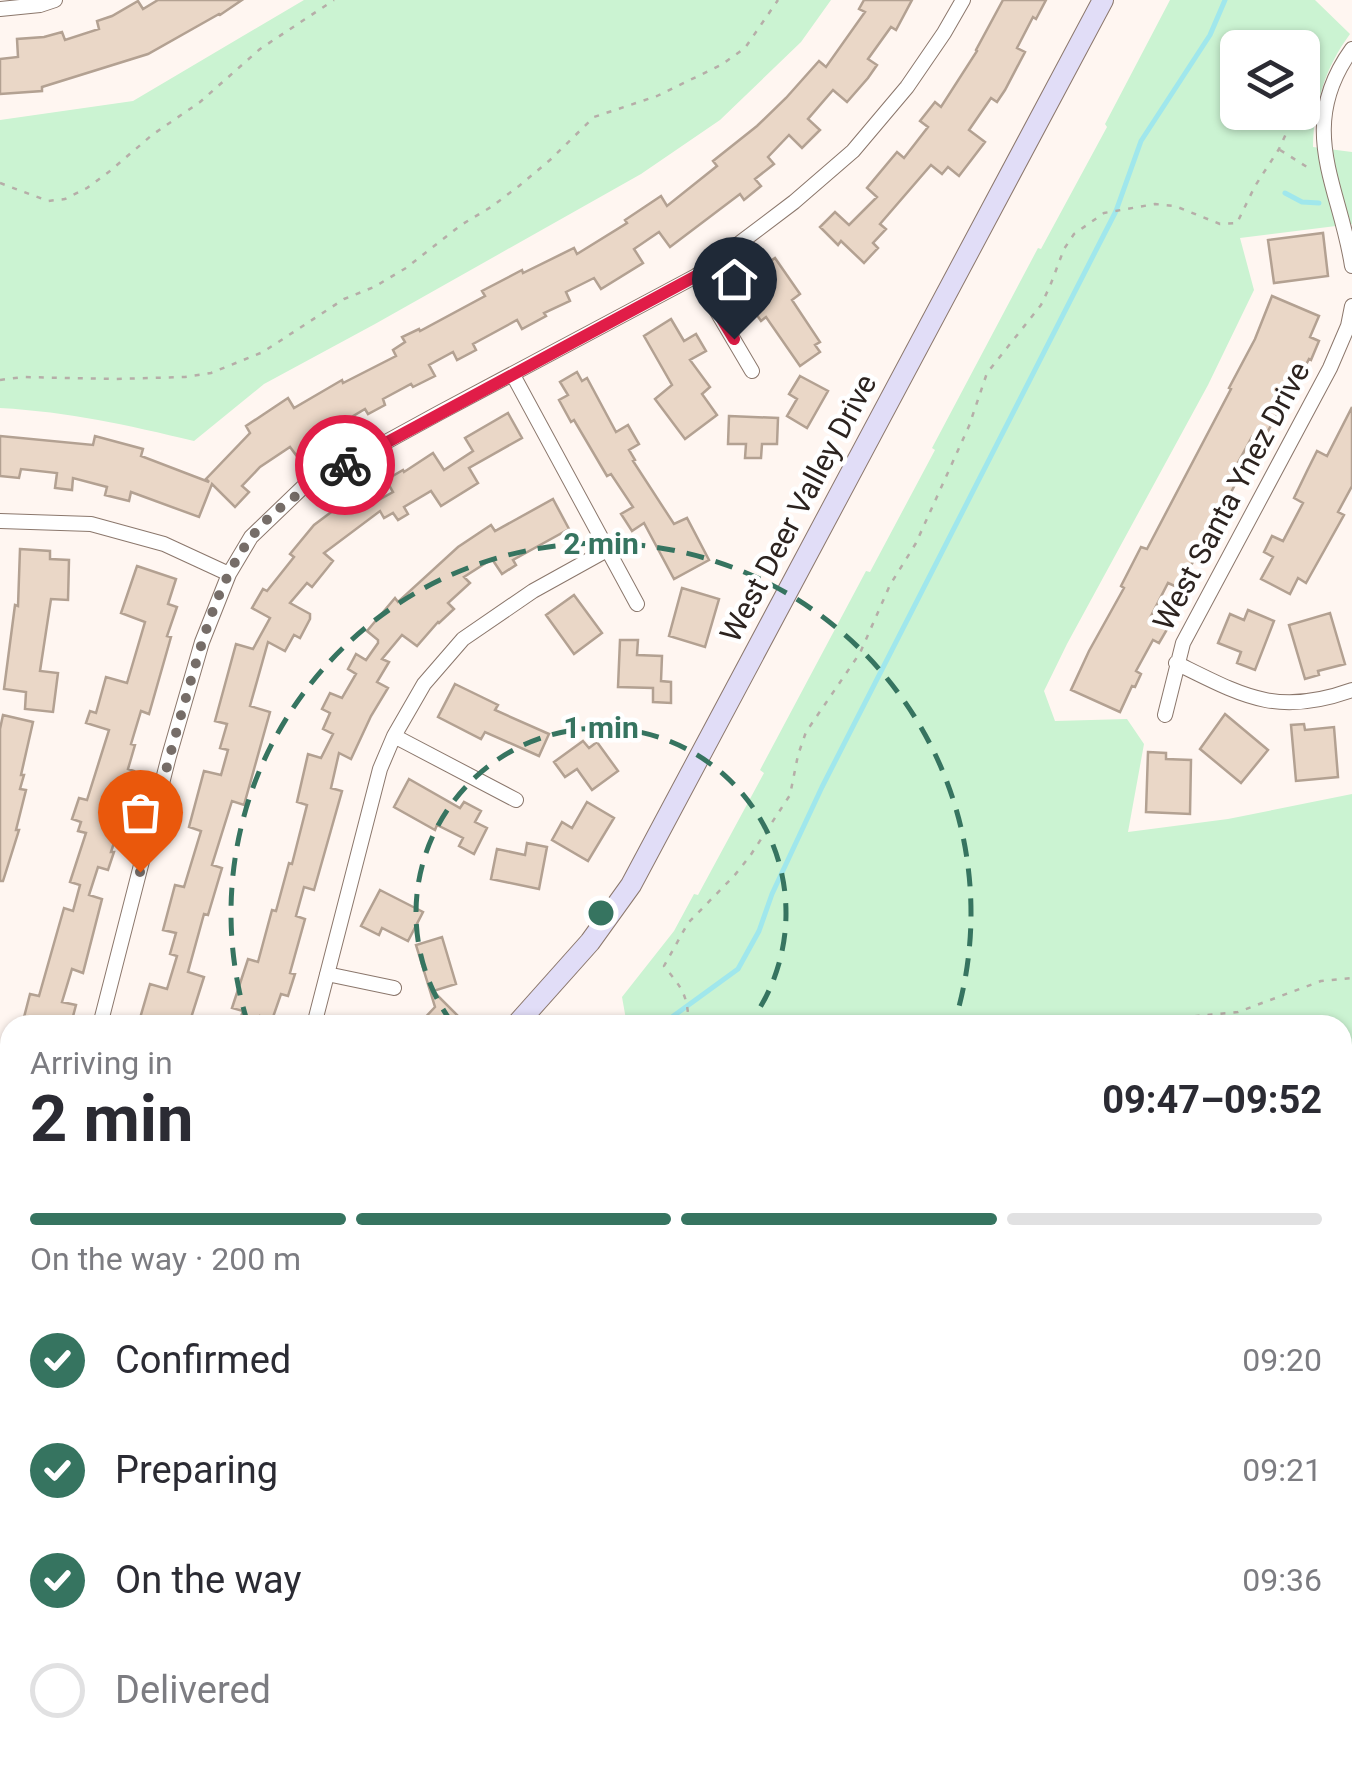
<!DOCTYPE html>
<html lang="en">
<head>
<meta charset="utf-8">
<style>
  body { margin:0; font-family:Roboto,sans-serif; background:#f2f2f3; color:#2b2b33; height:100vh; display:flex; flex-direction:column; font-size:38px; white-space:nowrap }
  * { box-sizing:border-box; margin:0 }
  p { font-size:32px; color:#7c7c81 }
  .icon { flex:none; width:55px; height:55px; fill:none; stroke:currentColor; stroke-width:2; stroke-linecap:round; stroke-linejoin:round }
  .map { position:relative; flex:1; overflow:hidden }
  .details { position:absolute; left:0px; top:1015px; width:1352px; height:752px; display:flex; flex-direction:column; background:#fff; border-radius:30px 30px 0 0; box-shadow:0 2px 8px #0004 }
  .details>* { flex:none }
  .fabs { position:absolute; left:1220px; top:30px; display:grid; gap:20px }
  .fabs a { display:grid; place-items:center; width:100px; height:100px; border-radius:15px; background:#fff; box-shadow:0 2px 8px #0004; font-size:50px }
  .pin { position:absolute; display:grid; place-items:center; width:85px; height:85px; color:#fff; margin:-102px -42px; border-radius:50% 50% 50% 0; rotate:-45deg; box-shadow:0 0 10px #0007 }
  .pin .icon { rotate:45deg }
  .courier { position:absolute; display:grid; place-items:center; width:100px; height:100px; margin:-50px; border:8px solid #e11d48; border-radius:50%; background:#fff; color:#222; box-shadow:0 2px 12px #0007 }
  .summary em { font-style:normal; font-weight:700 }
  .summary div { display:flex; flex-direction:column-reverse }
  .summary { display:flex; align-items:center; justify-content:space-between; height:170px; padding:0 30px }
  h1 { font-size:65px; font-weight:700; line-height:75px }
  .bar { display:grid; grid-template-columns:repeat(4,1fr); gap:15px 10px; align-content:center; height:120px; padding:0 30px }
  .bar i { height:12px; border-radius:8px; background:#e1e1e2 }
  .bar .on { background:#367460 }
  .bar p { grid-column:span 4 }
  ol { padding:0 30px; list-style:none }
  li { display:flex; align-items:center; gap:30px; height:110px }
  li p { margin-inline-start:auto }
  li .icon { padding:10px; border-radius:50%; background:#367460; color:#fff; stroke-width:4 }
  li:last-child { color:#7c7c81 }
  li i { width:55px; height:55px; border:5px solid #e1e1e2; border-radius:50% }
  .map>svg:first-child { display:block }
  .grass { fill:#cbf3d2; fill-rule:evenodd }
  .forest { fill:url(#forest-crowns) }
  .lines { fill:none; stroke-linecap:round; stroke-linejoin:round }
  .stream { stroke:#a0e7ec; stroke-width:5 }
  .building { fill:#ead7c7; stroke:#b3a192; stroke-width:2.5 }
  .street-casing { stroke:#8b776c; stroke-width:16 }
  .secondary-casing { stroke:#8b776c; stroke-width:22 }
  .path { stroke:#b6ada8; stroke-width:2.5; stroke-dasharray:5 8; stroke-linecap:butt }
  .street { stroke:#fff; stroke-width:14 }
  .secondary { stroke:#e1ddf7; stroke-width:20 }
  .done { stroke:#766d68; stroke-width:10; stroke-dasharray:0 18 }
  .route { stroke:#e11d48; stroke-width:12 }
  .ring { fill:none; stroke:#367460; stroke-width:5; stroke-dasharray:18 12 }
  .labels { text-anchor:middle; dominant-baseline:central; stroke-width:9; stroke-linejoin:round; paint-order:stroke }
  .street-label { font-size:30px; fill:#2c231f; stroke:#fff }
  .centre { fill:#367460; stroke:#fff; stroke-width:5 }
  .ring-label { font-size:30px; text-anchor:middle; font-weight:bold; fill:#367460; stroke:#fff; stroke-width:9; stroke-linejoin:round; paint-order:stroke }
</style>
</head>
<body>
<div class="map">
<svg width="1352" height="1766" viewBox="0 0 1352 1766">
  <defs>
    <pattern id="forest-crowns" width="20" height="18" patternUnits="userSpaceOnUse" patternTransform="scale(2.5)"><rect width="20" height="18" fill="#cbf3d2"/><path d="M2 6a3 3 0 1 1 6 0M12 15a3 3 0 1 1 6 0" fill="none" stroke="#aed0b4"/></pattern>
  </defs>
  <rect width="100%" height="100%" fill="#fff6f1"/>
  <path class="grass" d="M 304,0 L 831,0 L 801,42 L 720,120 L 641,174 L 375,324 L 264,384 L 194,441 C 127,425 70,412 0,408 L 0,120 L 133,101 Z
    M 1170,0 L 1315,0 L 1350,34 C 1325,68 1314,104 1313,147 L 1352,152 L 1352,224 L 1240,238 L 1254,290 L 1208,385 L 1067,644 L 1044,691 L 1055,721 L 1127,719 L 1144,744 L 1128,832 L 1228,819 L 1352,794 L 1352,1056 L 1343,1053 L 1342,1025 L 627,1025 L 622,997 L 674,931 L 694,894 L 698,895 L 764,773 L 760,770 L 866,571 L 870,572 L 935,450 L 932,448 L 1038,248 L 1041,249 L 1107,127 L 1105,124 ZM 1238,48 L 1302,48 L 1302,112 L 1238,112 Z
    M 1343,1564 L 1352,1569 L 1352,1766 L 558,1766 L 547,1758 L 1342,1758 Z
    M 146,1758 L 218,1758 L 214,1766 L 141,1766 Z
    M 348,1758 L 441,1758 L 471,1766 L 339,1766 Z"/>
  <path class="forest" d="M 218,1758 L 275,1758 L 278,1766 L 214,1766 Z
    M 441,1758 L 547,1758 L 558,1766 L 471,1766 Z"/>
  <g class="lines">
    <path class="stream" d="M 1285,193 L 1302,202 L 1319,203
      M 661,1025 L 738,969 L 759,931 L 772,894 L 822,787 L 1116,211 L 1141,141 L 1210,35 L 1225,0
      M 159,1766 L 164,1758"/>
  </g>
  <path class="building" d="M 158,0 L 242,0 L 220,15 L 219,14 L 148,54 L 42,87 L 42,91 L 0,94 L 0,59 L 18,57 L 17,39 L 44,37 L 62,32 L 65,40 L 99,29 L 97,21 L 112,16 L 138,1 L 143,9 Z
    M 864,0 L 912,0 L 896,30 L 891,27 L 868,59 L 877,65 L 868,78 L 847,102 L 833,90 L 808,119 L 820,130 L 802,148 L 789,135 L 768,157 L 774,164 L 755,179 L 761,186 L 744,200 L 740,194 L 670,247 L 659,232 L 634,249 L 643,263 L 601,289 L 594,278 L 566,292 L 570,301 L 544,313 L 546,316 L 522,329 L 517,320 L 473,344 L 476,350 L 457,360 L 453,352 L 429,365 L 435,376 L 413,387 L 411,384 L 383,399 L 385,405 L 368,414 L 365,409 L 315,439 L 317,442 L 296,455 L 290,447 L 260,467 L 242,486 L 249,492 L 235,507 L 212,484 L 199,517 L 131,492 L 129,501 L 105,495 L 107,487 L 73,478 L 72,490 L 55,488 L 57,473 L 21,469 L 19,478 L 0,476 L 0,436 L 93,445 L 95,436 L 143,449 L 141,456 L 209,482 L 206,479 L 250,433 L 246,426 L 288,398 L 294,408 L 342,380 L 343,383 L 396,356 L 393,350 L 405,342 L 402,337 L 419,329 L 420,331 L 485,296 L 482,291 L 522,270 L 523,273 L 574,248 L 577,254 L 627,223 L 625,220 L 661,196 L 667,206 L 717,166 L 713,161 L 757,126 L 786,98 L 819,61 L 826,67 L 865,12 L 859,9 Z
    M 1003,0 L 1046,0 L 1036,19 L 1033,17 L 1017,48 L 1025,52 L 1005,90 L 997,102 L 991,98 L 969,130 L 985,142 L 959,176 L 948,167 L 942,174 L 931,165 L 880,224 L 886,229 L 873,243 L 878,248 L 864,263 L 841,241 L 838,245 L 820,227 L 835,212 L 849,225 L 877,197 L 867,188 L 897,152 L 904,158 L 928,127 L 920,121 L 935,102 L 941,107 L 977,51 L 976,50 Z
    M 1323,233 L 1328,276 L 1274,283 L 1268,240 Z
    M 775,258 L 800,294 L 792,300 L 820,342 L 815,345 L 820,352 L 800,366 L 766,317 L 761,321 L 747,301 L 759,293 L 747,277 Z
    M 1272,296 L 1319,316 L 1310,337 L 1319,341 L 1311,360 L 1309,359 L 1293,390 L 1291,389 L 1262,442 L 1252,437 L 1234,470 L 1241,473 L 1227,500 L 1232,502 L 1215,538 L 1211,536 L 1197,562 L 1194,560 L 1179,588 L 1168,583 L 1151,616 L 1169,626 L 1159,643 L 1153,640 L 1136,671 L 1141,674 L 1135,687 L 1132,686 L 1120,712 L 1071,690 L 1089,651 L 1124,588 L 1121,586 L 1141,547 L 1147,549 L 1231,389 L 1229,388 L 1255,339 Z
    M 671,319 L 684,341 L 696,334 L 706,351 L 690,360 L 710,387 L 702,394 L 717,415 L 685,439 L 655,399 L 672,385 L 644,336 Z
    M 577,372 L 582,381 L 587,378 L 616,432 L 628,425 L 639,444 L 629,450 L 635,460 L 633,461 L 674,524 L 687,518 L 709,560 L 674,579 L 644,523 L 632,531 L 621,514 L 633,507 L 611,474 L 607,476 L 574,420 L 571,422 L 559,400 L 568,395 L 560,382 Z
    M 800,376 L 828,391 L 807,428 L 787,416 L 797,399 L 789,394 Z
    M 1352,407 L 1352,486 L 1338,512 L 1344,515 L 1306,583 L 1298,578 L 1290,594 L 1261,579 L 1273,557 L 1264,552 L 1272,536 L 1283,541 L 1303,503 L 1294,498 L 1307,471 L 1317,451 L 1327,456 Z
    M 508,413 L 522,438 L 469,468 L 478,483 L 441,506 L 431,491 L 404,507 L 408,514 L 398,520 L 393,513 L 384,518 L 380,511 L 324,553 L 333,561 L 312,587 L 307,583 L 290,603 L 310,614 L 310,619 L 300,638 L 294,635 L 285,651 L 268,642 L 250,706 L 270,712 L 244,805 L 232,801 L 212,865 L 222,868 L 208,915 L 204,914 L 188,972 L 204,977 L 191,1018 L 188,1025 L 138,1025 L 150,984 L 167,989 L 177,956 L 170,954 L 176,933 L 163,930 L 175,885 L 184,887 L 201,831 L 189,827 L 204,771 L 221,775 L 228,750 L 220,748 L 227,724 L 215,721 L 236,644 L 253,649 L 270,618 L 252,608 L 263,589 L 267,591 L 294,557 L 290,554 L 314,525 L 354,495 L 364,508 L 393,492 L 386,480 L 403,470 L 404,472 L 433,453 L 444,470 L 473,451 L 465,438 Z
    M 729,416 L 778,418 L 777,444 L 762,444 L 761,458 L 745,458 L 746,444 L 728,444 Z
    M 553,499 L 569,529 L 513,560 L 516,565 L 502,574 L 492,559 L 464,577 L 470,583 L 448,603 L 454,609 L 439,623 L 438,622 L 417,646 L 402,635 L 382,659 L 389,662 L 377,682 L 388,688 L 371,716 L 351,759 L 339,753 L 331,788 L 342,791 L 314,890 L 304,887 L 296,916 L 305,919 L 290,973 L 295,974 L 288,996 L 281,994 L 272,1020 L 260,1016 L 257,1025 L 238,1025 L 243,1011 L 232,1008 L 248,959 L 258,962 L 272,910 L 276,911 L 289,863 L 292,864 L 307,805 L 297,802 L 308,754 L 321,758 L 333,734 L 323,729 L 330,713 L 322,709 L 330,693 L 342,698 L 356,674 L 348,669 L 356,654 L 366,660 L 378,643 L 378,640 L 367,631 L 395,598 L 398,602 L 458,547 L 491,525 L 495,531 Z
    M 20,549 L 50,551 L 50,559 L 69,560 L 68,600 L 51,599 L 40,671 L 58,673 L 53,712 L 25,709 L 26,692 L 4,689 L 15,605 L 18,606 Z
    M 137,566 L 176,579 L 168,604 L 177,607 L 167,636 L 171,637 L 149,714 L 141,711 L 131,744 L 135,745 L 128,769 L 134,771 L 127,792 L 120,790 L 111,822 L 120,824 L 111,852 L 114,852 L 108,870 L 98,867 L 89,895 L 102,899 L 83,973 L 72,969 L 62,1002 L 76,1005 L 71,1024 L 57,1021 L 56,1025 L 22,1025 L 30,994 L 39,996 L 64,908 L 73,911 L 80,885 L 70,882 L 86,833 L 78,831 L 81,822 L 72,819 L 79,798 L 87,800 L 109,730 L 86,723 L 90,711 L 96,713 L 106,677 L 127,683 L 145,622 L 121,613 Z
    M 682,588 L 719,599 L 705,647 L 669,636 Z
    M 574,595 L 602,633 L 574,654 L 546,615 Z
    M 1248,610 L 1274,621 L 1255,670 L 1237,663 L 1241,652 L 1218,643 L 1230,614 L 1244,620 Z
    M 1330,613 L 1345,664 L 1318,671 L 1319,675 L 1305,679 L 1289,625 Z
    M 620,640 L 638,640 L 637,655 L 662,656 L 661,681 L 671,682 L 671,703 L 653,702 L 653,688 L 618,687 Z
    M 455,684 L 498,705 L 495,710 L 549,734 L 539,756 L 485,732 L 481,739 L 438,717 Z
    M 1225,714 L 1268,750 L 1241,783 L 1200,749 Z
    M 3,715 L 33,722 L 21,775 L 24,775 L 20,789 L 26,790 L 16,830 L 19,830 L 3,881 L 0,881 L 0,729 Z
    M 1304,724 L 1305,730 L 1334,727 L 1338,777 L 1296,781 L 1291,725 Z
    M 583,741 L 589,748 L 597,742 L 618,771 L 592,790 L 577,769 L 565,777 L 554,762 Z
    M 1148,752 L 1166,753 L 1166,759 L 1191,760 L 1190,814 L 1146,812 Z
    M 409,779 L 460,808 L 464,802 L 481,811 L 475,822 L 487,828 L 474,854 L 459,846 L 463,838 L 437,825 L 435,830 L 394,807 Z
    M 587,802 L 614,818 L 588,861 L 552,840 L 562,822 L 572,828 Z
    M 527,843 L 547,847 L 539,889 L 491,879 L 497,849 L 525,855 Z
    M 380,890 L 423,912 L 408,941 L 382,928 L 379,935 L 361,926 Z
    M 442,937 L 456,984 L 433,991 L 467,1025 L 418,1025 L 435,1007 L 416,945 Z"/>
  <g class="lines">
    <g class="street-casing">
      <path id="street" d="M 0,9 L 40,5 L 55,0
        M 1352,49 C 1295,128 1340,186 1352,266
        M 696,276 L 752,371
        M 513,375 L 637,604
        M 0,521 L 91,524 L 164,544 L 229,574
        M 1176,663 C 1243,696 1277,717 1352,690
        M 1165,715 L 1183,643 L 1330,368 L 1348,326 L 1352,306
        M 394,736 L 516,800
        M 327,974 L 394,988
        M 100,1025 L 169,756 L 202,642 L 229,574 L 251,537 L 302,488 L 439,413 L 696,276 L 794,202 L 853,151 L 907,87 L 944,33 L 963,0
        M 314,1025 L 380,769 L 394,736 L 424,684 L 463,639 L 533,591 L 607,550
        M 1342,1154 L 1352,1158
        M 1342,1382 L 1352,1389
        M 0,1412 L 10,1377
        M 0,1611 L 10,1614"/>
    </g>
    <g class="secondary-casing">
      <path id="secondary" d="M 516,1025 L 590,942 L 631,885 L 1103,0
        M 309,1758 L 310,1766
        M 116,1766 L 121,1758"/>
    </g>
    <path class="path" d="M 1302,79 L 1302,93
      M 1280,150 L 1307,167 L 1311,166
      M 0,183 L 48,201 L 65,199 L 87,188 L 110,171 L 152,135 L 200,102 L 260,49 L 334,0
      M 0,380 L 23,377 L 115,379 L 185,377 L 211,373 L 263,352 L 344,299 L 374,287 L 406,268 L 461,225 L 491,207 L 519,186 L 550,160 L 594,117 L 657,96 L 721,65 L 745,48 L 778,0
      M 689,1025 C 687,993 683,990 664,966 L 688,923 L 734,876 L 750,856 L 790,795 L 798,755 L 806,732 L 860,653 L 890,585 L 916,543 L 969,426 L 987,373 L 1041,305 L 1050,286 L 1064,249 L 1074,234 L 1104,213 L 1155,204 L 1175,206 L 1220,224 L 1237,223 L 1255,186 L 1279,149 L 1296,112
      M 1104,1025 L 1238,1012 L 1321,981 L 1352,978"/>
    <use href="#street" class="street"/>
    <use href="#secondary" class="secondary"/>
  </g>
  <g class="lines">
    <path class="done" d="M 140,872 C 155,812 170,753 187,694 C 202,642 217,584 250,539 C 274,507 312,484 345,465"/>
    <path class="route" d="M 345,465 L 696,276 L 734,339"/>
  </g>
  <g class="ring">
    <path d="M453 1024A185 185 0 1 1 749 1024"/>
    <path d="M248 1024A370 370 0 1 1 954 1024"/>
  </g>
  <g class="labels">
    <g class="street-label">
      <text transform="translate(1231 496) rotate(-62)">West Santa Ynez Drive</text>
      <text transform="translate(798 508) rotate(-62)">West Deer Valley Drive</text>
    </g>
  </g>
  <circle cx="601" cy="913" r="15" class="centre"/>
  <g class="ring-label">
    <text x="601" y="554">2 min</text>
    <text x="601" y="738">1 min</text>
  </g>
</svg>
<div class="fabs">
<a><svg class="icon" aria-label="layers" viewBox="0 0 24 24"><path d="M12 4l9 5-9 5-9-5zM3 14l9 5 9-5"/></svg></a>
</div>
<div class="pin" style="left:140px;top:872px;background:#ea580c"><svg class="icon" aria-label="bag" viewBox="0 0 24 24"><path d="M5 8h14l-1 12H6zM9 8a3 3 0 0 1 6 0"/></svg></div>
<div class="pin" style="left:734px;top:339px;background:#1f2937"><svg class="icon" aria-label="home" viewBox="0 0 24 24"><path d="M3 11l9-7 9 7M6 9v11h12V9"/></svg></div>
<div class="courier" style="left:345px;top:465px"><svg class="icon" aria-label="bike" viewBox="0 0 24 24"><circle cx="6" cy="16" r="4"/><circle cx="18" cy="16" r="4"/><path d="M6 16l4-8h5l3 8M10 8l3 8H6M13 5h3"/></svg></div>
<section class="details">
<div class="summary"><div><h1>2 min</h1><p>Arriving in</p></div><em>09:47–09:52</em></div>
<div class="bar"><i class="on"></i><i class="on"></i><i class="on"></i><i></i><p>On the way · 200 m</p></div>
<ol>
<li><svg class="icon" aria-label="check" viewBox="0 0 24 24"><path d="M5 12l5 5 9-10"/></svg>Confirmed<p>09:20</p></li>
<li><svg class="icon" aria-label="check" viewBox="0 0 24 24"><path d="M5 12l5 5 9-10"/></svg>Preparing<p>09:21</p></li>
<li><svg class="icon" aria-label="check" viewBox="0 0 24 24"><path d="M5 12l5 5 9-10"/></svg>On the way<p>09:36</p></li>
<li><i></i>Delivered</li>
</ol>
</section>
</div>
</body>
</html>
